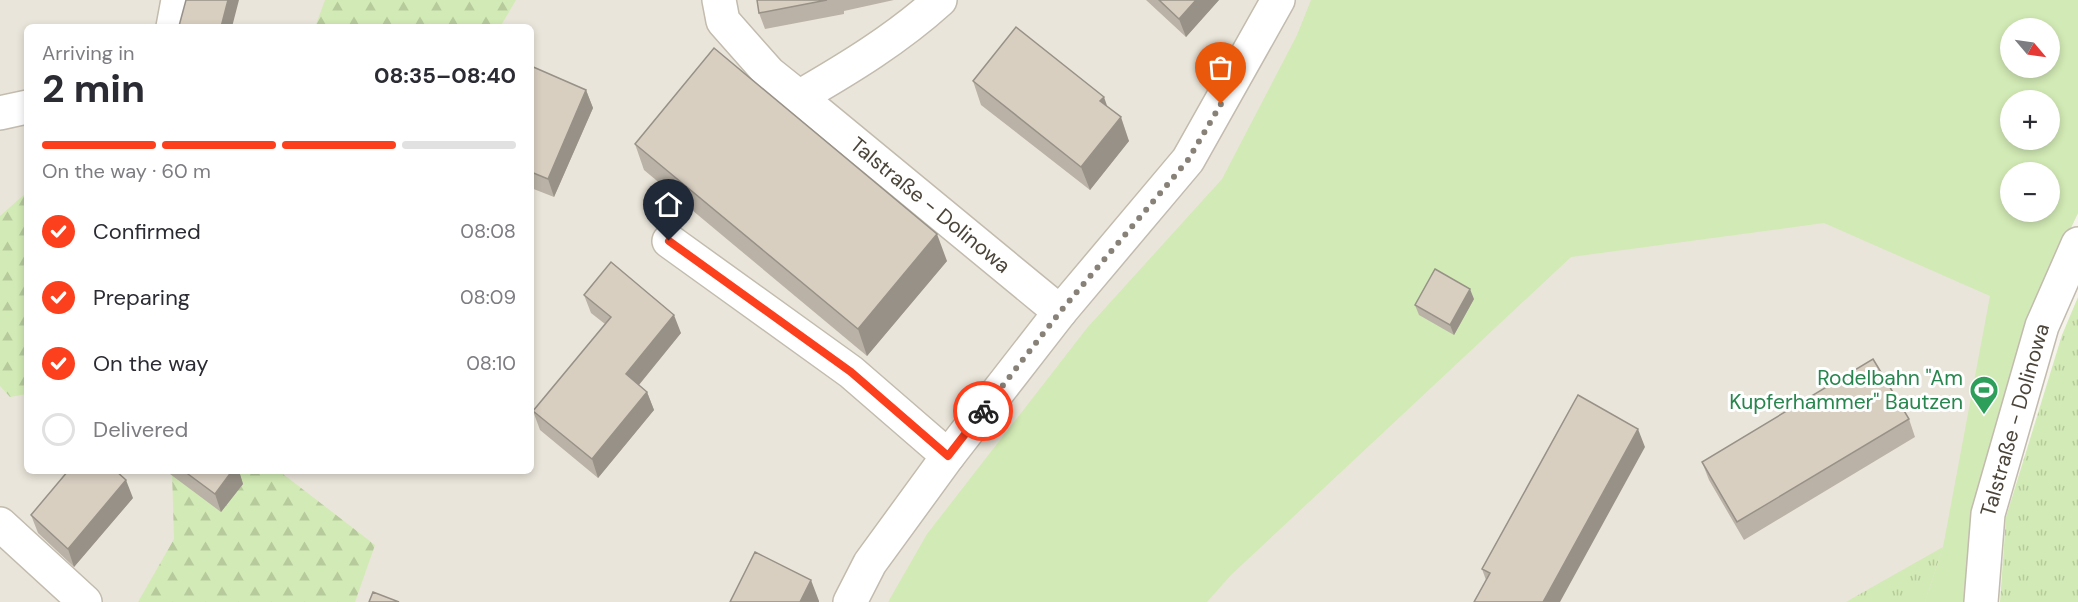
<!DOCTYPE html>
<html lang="en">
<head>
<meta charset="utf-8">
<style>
  body { margin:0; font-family:"DM Sans",sans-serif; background:#f7f7f7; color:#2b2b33; height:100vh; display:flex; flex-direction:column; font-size:22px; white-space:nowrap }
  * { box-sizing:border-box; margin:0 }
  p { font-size:20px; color:#7c7c81 }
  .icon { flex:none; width:33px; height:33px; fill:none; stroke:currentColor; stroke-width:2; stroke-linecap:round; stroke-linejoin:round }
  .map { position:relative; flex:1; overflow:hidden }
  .side { position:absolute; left:24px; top:24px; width:510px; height:450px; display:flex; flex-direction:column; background:#fff; border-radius:9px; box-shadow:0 3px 9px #0003 }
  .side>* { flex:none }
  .needle { width:39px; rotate:119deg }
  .tools { position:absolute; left:2000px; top:18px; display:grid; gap:12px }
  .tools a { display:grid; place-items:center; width:60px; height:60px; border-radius:50%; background:#fff; box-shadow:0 3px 9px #0003; font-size:30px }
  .pin { position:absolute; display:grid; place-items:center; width:51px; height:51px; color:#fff; margin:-62px -26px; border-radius:50% 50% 50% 0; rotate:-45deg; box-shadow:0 0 6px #0007 }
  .pin .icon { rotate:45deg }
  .courier { position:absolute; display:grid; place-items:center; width:60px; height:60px; margin:-30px; border:4px solid #fc3f1d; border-radius:50%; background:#fff; color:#222; box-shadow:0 2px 8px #0007 }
  .head em { font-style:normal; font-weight:700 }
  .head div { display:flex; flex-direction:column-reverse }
  .head { display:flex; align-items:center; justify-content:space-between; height:102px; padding:0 18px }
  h1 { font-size:39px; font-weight:700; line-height:45px }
  .bar { display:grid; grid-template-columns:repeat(4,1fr); gap:9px 6px; align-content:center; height:72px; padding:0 18px }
  .bar i { height:8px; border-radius:4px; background:#e1e1e2 }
  .bar .active { background:#fc3f1d }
  .bar p { grid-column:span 4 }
  ol { padding:0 18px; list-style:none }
  li { display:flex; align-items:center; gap:18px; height:66px }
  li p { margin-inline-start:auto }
  li .icon { padding:6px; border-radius:50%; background:#fc3f1d; color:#fff; stroke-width:4 }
  li:last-child { color:#7c7c81 }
  li i { width:33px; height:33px; border:3px solid #e1e1e2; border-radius:50% }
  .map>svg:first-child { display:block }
  .residential { fill:#eae5da; fill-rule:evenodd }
  .grass { fill:url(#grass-tufts) }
  .forest { fill:url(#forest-firs) }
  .garden { fill:#d2eab5; fill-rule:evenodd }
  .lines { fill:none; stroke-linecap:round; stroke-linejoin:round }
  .minor-casing { stroke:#c2bbae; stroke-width:36 }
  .minor { stroke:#fff; stroke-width:33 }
  .wall { fill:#bab2a6 }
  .shaded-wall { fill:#979187 }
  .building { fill:#d8cfc1; stroke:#979187; stroke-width:1.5 }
  .done { stroke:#878178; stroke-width:6; stroke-dasharray:0 10.8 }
  .route { stroke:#fc3f1d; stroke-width:8 }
  .labels { text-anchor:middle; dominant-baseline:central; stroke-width:6; stroke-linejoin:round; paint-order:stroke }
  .street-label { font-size:21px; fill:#4b4439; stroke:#fff }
  .leisure-label { font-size:21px; fill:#27864d; stroke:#fff; text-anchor:end }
</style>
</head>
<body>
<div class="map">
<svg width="2078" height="602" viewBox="0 0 2078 602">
  <defs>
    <pattern id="grass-tufts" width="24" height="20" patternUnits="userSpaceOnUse" patternTransform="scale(1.5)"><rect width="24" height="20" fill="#d2eab5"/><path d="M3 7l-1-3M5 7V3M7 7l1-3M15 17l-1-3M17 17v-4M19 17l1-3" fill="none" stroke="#b6ca9c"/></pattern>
    <pattern id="forest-firs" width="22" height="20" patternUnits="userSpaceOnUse" patternTransform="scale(1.5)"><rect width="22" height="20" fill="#d2eab5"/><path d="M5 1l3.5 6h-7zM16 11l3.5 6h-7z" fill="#b6ca9c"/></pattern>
  </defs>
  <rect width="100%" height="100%" fill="#f6f3ec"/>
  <path class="residential" d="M 0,0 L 2078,0 L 2078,213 L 2027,319 L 1975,513 L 1965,602 L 0,602 ZM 27,27 L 531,27 L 531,471 L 27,471 ZM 2010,28 L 2049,28 L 2049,68 L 2010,68 ZM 2010,100 L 2049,100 L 2049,140 L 2010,140 ZM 2010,172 L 2049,172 L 2049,212 L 2010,212 Z"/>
  <path class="grass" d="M 2078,297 L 2078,602 L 2000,602 L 2006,517 L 2062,335 Z
    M 1943,547 L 1925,602 L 1846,602 L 1851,599 Z"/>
  <path class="forest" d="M 325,0 L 516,0 L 500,27 L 315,27 Z
    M 27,192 L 27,394 L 10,397 L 0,386 L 0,216 Z
    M 172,471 L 279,471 L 375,545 L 355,602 L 138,602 L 174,539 Z"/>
  <path class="garden" d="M 1311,0 L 2078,0 L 2078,213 L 2027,319 L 1975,513 L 1965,602 L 1925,602 L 1943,547 L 1990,296 L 1824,223 L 1571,257 L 1231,575 L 1207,602 L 888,602 L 927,534 L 1087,328 L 1222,179 L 1297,35 ZM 2010,28 L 2049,28 L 2049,68 L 2010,68 ZM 2010,100 L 2049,100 L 2049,140 L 2010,140 ZM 2010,172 L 2049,172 L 2049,212 L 2010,212 Z"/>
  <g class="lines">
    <g class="minor-casing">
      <g id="minor">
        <path d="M 719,0 L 723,21 L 769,73 L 799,97 C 849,68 897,39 940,0"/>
        <path d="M 173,27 L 178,0"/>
        <path id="s1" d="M 799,97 L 1060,312"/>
        <path d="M 0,113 L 27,107"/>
        <path d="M 669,241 L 851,372 L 948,456"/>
        <path d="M 0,524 L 85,602"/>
        <path d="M 850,602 L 870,563 L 948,456 L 1060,312 L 1188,160 L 1278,0"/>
        <path id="s2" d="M 1981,602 L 1988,514 L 2042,326 L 2078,244"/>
      </g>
    </g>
    <use href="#minor" class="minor"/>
  </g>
  <path class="wall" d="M 757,0 L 894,0 L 844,11 L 844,14 L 765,29 L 759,13 Z
    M 1146,0 L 1219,0 L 1186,37 Z
    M 531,66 L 586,90 L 593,108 L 554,197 L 531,188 Z
    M 973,81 L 1107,107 L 1129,141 L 1090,190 L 981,105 Z
    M 635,144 L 947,261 L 867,356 L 644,170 Z
    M 584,295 L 681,333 L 639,385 L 647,392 L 654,410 L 598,478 L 540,430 L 533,411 L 605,324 L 591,313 Z
    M 1474,299 L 1454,335 L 1419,315 L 1415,305 Z
    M 1909,419 L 1915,437 L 1744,540 L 1709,480 L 1702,462 Z
    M 1645,447 L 1486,580 L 1482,569 Z
    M 166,471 L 239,471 L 243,484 L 221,512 Z
    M 133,498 L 74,567 L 38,533 L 31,515 Z"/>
  <path class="shaded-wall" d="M 228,0 L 239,0 L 232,27 L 221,27 Z
    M 1196,0 L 1219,0 L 1186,37 L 1179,19 Z
    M 586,90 L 593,108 L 554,197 L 548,179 Z
    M 1104,97 L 1112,120 L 1100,101 Z
    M 1121,117 L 1129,141 L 1090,190 L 1081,167 Z
    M 937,234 L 947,261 L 867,356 L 858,329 Z
    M 1470,289 L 1474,299 L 1454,335 L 1450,325 Z
    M 674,315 L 681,333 L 633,392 L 626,374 Z
    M 647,392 L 654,410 L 598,478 L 592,459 Z
    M 1638,429 L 1645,447 L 1560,602 L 1543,602 Z
    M 232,471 L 239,471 L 243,484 L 221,512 L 215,494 Z
    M 126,480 L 133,498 L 74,567 L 68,549 Z
    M 811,580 L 819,601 L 819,602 L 800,602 Z"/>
  <path class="building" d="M 186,0 L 228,0 L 221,27 L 184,27 L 179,26 Z
    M 757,0 L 827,0 L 759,13 Z
    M 1159,0 L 1196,0 L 1179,19 Z
    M 1016,27 L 1104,97 L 1100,101 L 1121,117 L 1081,167 L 973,81 Z
    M 714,48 L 937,234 L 858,329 L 635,144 Z
    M 531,66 L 586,90 L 548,179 L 531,172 Z
    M 611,262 L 674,315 L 626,374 L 647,392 L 592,459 L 533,411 L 611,317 L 584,295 Z
    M 1435,269 L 1470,289 L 1450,325 L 1415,305 Z
    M 1873,359 L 1909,419 L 1737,522 L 1702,462 Z
    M 1578,395 L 1638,429 L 1543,602 L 1474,602 L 1490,573 L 1482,569 Z
    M 68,471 L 116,471 L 126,480 L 68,549 L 31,515 Z
    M 184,471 L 232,471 L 215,494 Z
    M 755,552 L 811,580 L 800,602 L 730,602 Z
    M 373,592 L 399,602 L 369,602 Z"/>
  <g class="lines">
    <path class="done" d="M 983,411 L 1060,312 L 1188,160 L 1221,104"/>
    <path class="route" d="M 669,241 L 851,372 L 948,456 L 983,411"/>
  </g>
  <defs>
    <g id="stadium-pin" transform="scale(1.5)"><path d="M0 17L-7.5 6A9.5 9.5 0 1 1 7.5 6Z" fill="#2e9e5b" stroke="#fff"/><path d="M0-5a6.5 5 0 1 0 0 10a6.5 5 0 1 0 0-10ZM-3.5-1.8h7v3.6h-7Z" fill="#fff"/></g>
  </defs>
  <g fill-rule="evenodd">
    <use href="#stadium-pin" x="1984" y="390"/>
  </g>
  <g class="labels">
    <g class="street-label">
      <text stroke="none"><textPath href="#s1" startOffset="170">Talstraße - Dolinowa</textPath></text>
      <text stroke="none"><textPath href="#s2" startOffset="186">Talstraße - Dolinowa</textPath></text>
    </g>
    <g class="leisure-label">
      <text x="1963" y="378">Rodelbahn "Am<tspan x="1963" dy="24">Kupferhammer" Bautzen</tspan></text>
    </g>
  </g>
</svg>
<div class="tools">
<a><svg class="needle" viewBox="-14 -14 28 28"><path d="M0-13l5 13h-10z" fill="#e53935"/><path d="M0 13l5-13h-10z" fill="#7c7c81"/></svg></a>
<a>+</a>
<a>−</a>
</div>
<div class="pin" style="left:1221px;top:104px;background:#ea580c"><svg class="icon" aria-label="bag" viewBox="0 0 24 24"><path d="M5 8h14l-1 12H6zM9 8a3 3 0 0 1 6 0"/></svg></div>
<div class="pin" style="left:669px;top:241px;background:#1f2937"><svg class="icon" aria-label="home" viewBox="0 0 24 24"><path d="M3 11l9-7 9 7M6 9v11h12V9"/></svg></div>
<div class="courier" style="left:983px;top:411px"><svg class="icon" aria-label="bike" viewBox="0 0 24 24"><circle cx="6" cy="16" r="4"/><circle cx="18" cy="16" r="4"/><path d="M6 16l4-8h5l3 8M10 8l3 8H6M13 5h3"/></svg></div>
<section class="side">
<div class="head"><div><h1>2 min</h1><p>Arriving in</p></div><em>08:35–08:40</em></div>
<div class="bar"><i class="active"></i><i class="active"></i><i class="active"></i><i></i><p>On the way · 60 m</p></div>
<ol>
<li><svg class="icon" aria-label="check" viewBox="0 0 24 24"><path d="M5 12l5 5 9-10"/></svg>Confirmed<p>08:08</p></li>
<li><svg class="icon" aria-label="check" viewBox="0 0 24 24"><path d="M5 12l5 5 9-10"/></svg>Preparing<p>08:09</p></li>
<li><svg class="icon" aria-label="check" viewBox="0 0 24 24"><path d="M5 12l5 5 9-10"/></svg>On the way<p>08:10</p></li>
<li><i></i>Delivered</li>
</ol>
</section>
</div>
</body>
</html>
